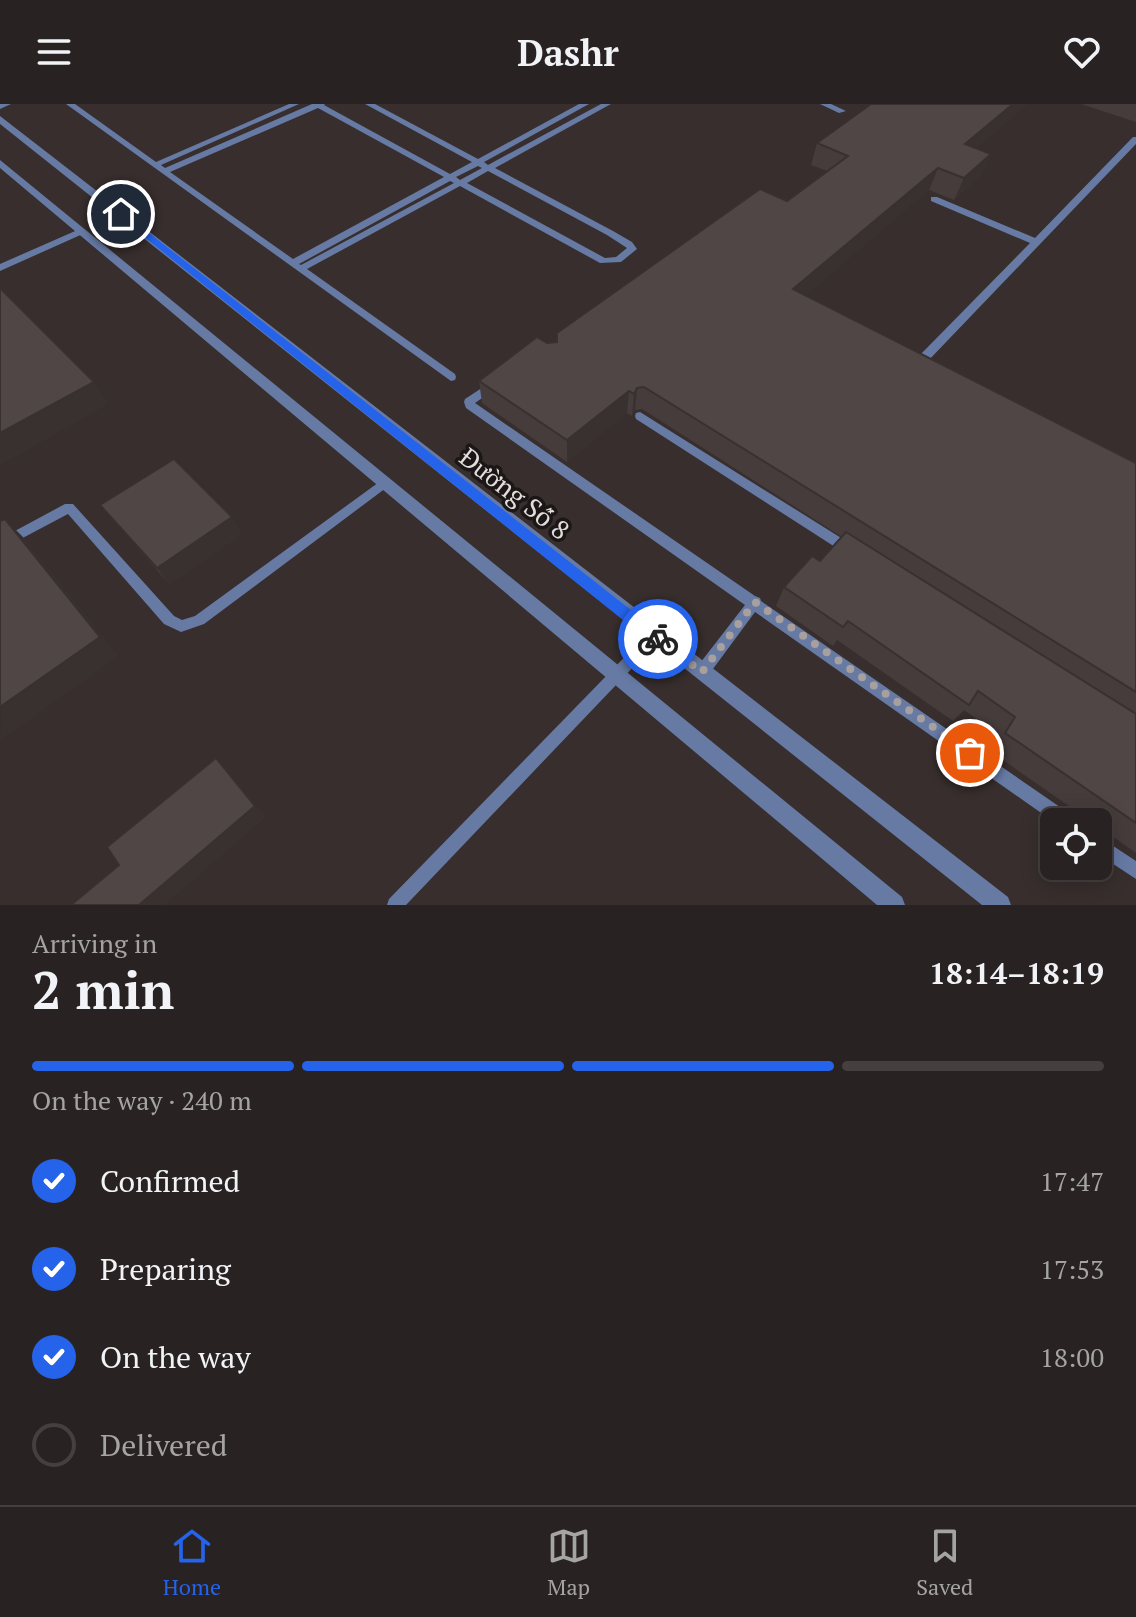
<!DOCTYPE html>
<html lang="en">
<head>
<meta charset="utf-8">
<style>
  body { margin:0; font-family:"PT Serif",serif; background:#312a2a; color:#f1f3f6; height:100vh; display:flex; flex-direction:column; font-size:30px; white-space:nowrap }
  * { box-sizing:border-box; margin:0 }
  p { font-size:26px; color:#a5a4a5 }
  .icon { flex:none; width:44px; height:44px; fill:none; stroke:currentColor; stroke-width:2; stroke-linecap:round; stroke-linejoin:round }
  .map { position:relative; height:801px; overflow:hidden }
  .drawer { display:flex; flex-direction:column; background:#292222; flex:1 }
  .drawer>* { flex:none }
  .controls { position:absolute; left:1040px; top:704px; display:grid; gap:16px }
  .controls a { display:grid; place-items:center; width:72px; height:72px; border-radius:12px; background:#292222; box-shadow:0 4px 20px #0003,0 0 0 2px #453f40; font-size:40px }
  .pin { position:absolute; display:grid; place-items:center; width:68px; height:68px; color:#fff; margin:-34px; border:4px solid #fff; border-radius:50%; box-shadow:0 2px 8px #0007 }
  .courier { position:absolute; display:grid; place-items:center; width:80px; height:80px; margin:-40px; border:6px solid #2563eb; border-radius:50%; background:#fff; color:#222; box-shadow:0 2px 10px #0007 }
  .overview em { font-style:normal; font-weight:800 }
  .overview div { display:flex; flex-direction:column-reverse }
  .overview { display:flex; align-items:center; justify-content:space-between; height:136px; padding:0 32px }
  h1 { font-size:52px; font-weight:800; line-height:60px }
  .bar { display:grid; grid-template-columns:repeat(4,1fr); gap:12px 8px; align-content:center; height:96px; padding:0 32px }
  .bar i { height:10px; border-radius:6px; background:#453f40 }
  .bar .on { background:#2563eb }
  .bar p { grid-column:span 4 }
  ol { padding:0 32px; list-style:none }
  li { display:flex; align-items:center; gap:24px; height:88px }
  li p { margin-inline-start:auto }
  li .icon { padding:8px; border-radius:50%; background:#2563eb; color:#fff; stroke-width:4 }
  li:last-child { color:#a5a4a5 }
  li i { width:44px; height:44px; border:4px solid #453f40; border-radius:50% }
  header { display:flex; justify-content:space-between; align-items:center; height:104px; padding:0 32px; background:#292222; font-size:36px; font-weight:800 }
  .menu { display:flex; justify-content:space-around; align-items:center; height:112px; border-top:2px solid #453f40; background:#292222; font-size:22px; color:#a5a4a5 }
  .menu a { display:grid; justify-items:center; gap:4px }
  .menu .on { color:#2563eb }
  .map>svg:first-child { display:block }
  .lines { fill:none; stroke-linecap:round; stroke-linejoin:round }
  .lane { fill:#667aa4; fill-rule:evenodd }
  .street { fill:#667aa4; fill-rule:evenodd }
  .wall { fill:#453c3b }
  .shaded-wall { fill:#383130 }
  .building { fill:#504645; stroke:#383130; stroke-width:2 }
  .route { fill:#2563eb }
  .done { stroke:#a7a09f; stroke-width:8; stroke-dasharray:0 14.4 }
  .labels { text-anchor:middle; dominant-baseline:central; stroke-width:7; stroke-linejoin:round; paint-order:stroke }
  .street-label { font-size:26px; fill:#e3dddc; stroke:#1b1717 }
</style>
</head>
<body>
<header><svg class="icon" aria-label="menu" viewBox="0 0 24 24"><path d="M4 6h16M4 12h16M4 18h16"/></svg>Dashr<svg class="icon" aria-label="heart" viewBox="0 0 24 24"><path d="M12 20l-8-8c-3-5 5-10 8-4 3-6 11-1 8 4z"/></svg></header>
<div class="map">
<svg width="1136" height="801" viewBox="0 0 1136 801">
  <rect width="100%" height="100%" fill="#372e2d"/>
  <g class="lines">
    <path class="lane" d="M 0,0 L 11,0 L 0,5 Z
      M 66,0 L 75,0 L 156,58 L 289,0 L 299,0 L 161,61 L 165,64 L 312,0 L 325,0 L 324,1 L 450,70 L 472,58 L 365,0 L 375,0 L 478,55 L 579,0 L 589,0 L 484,58 L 488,61 L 601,0 L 611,0 L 495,64 L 613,127 L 632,138 L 637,145 L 621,158 L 600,159 L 460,82 L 307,165 L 455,270 L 456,273 L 455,276 L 451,277 ZM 318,4 L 444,73 L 293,155 L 170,68 ZM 478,62 L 482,64 L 460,76 L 456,73 ZM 488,67 L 607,131 L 627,144 L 616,153 L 605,154 L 467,79 ZM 450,77 L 454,79 L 301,161 L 299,160 Z
      M 820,0 L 831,0 L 846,7 L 839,9 Z
      M 1133,33 L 1136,33 L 1136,40 L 926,259 L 918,259 L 917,256 L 918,253 L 1030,139 L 931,97 L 931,93 L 937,93 L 1035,134 Z
      M 82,124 L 86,127 L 85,129 L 0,167 L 0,160 Z
      M 494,276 L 499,280 L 498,283 L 475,299 L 755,492 L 760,494 L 761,497 L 1073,712 L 1075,718 L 1054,718 L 755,508 L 707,573 L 702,574 L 697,573 L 695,568 L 697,563 L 745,501 L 466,304 L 464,298 L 465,295 Z
      M 640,308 L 854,442 L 856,446 L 854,450 L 850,451 L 846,450 L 636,315 L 635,312 L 636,309 Z
      M 386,373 L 390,375 L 392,378 L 390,381 L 204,520 L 181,528 L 164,520 L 68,410 L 0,446 L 0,435 L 65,400 L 73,400 L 174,512 L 182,516 L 195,512 Z
      M 654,526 L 659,528 L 661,532 L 659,536 L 406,801 L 387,801 L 389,795 L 649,528 Z
      M 1098,732 L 1136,757 L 1136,775 L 1098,750 Z"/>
    <path class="street" d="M 0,12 L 1008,793 L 1011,801 L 982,801 L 0,20 Z
      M 0,56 L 902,793 L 905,801 L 877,801 L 0,64 Z"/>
  </g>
  <path class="wall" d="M 1028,0 L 976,44 L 991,50 L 981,72 L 954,96 L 929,86 L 805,192 L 1136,359 L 1136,749 L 1098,722 L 1098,718 L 1092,718 L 987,645 L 997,629 L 964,606 L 953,617 L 837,536 L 833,542 L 776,502 L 784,483 L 820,457 L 842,433 L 642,305 L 635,306 L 632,312 L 627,309 L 567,358 L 482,299 L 479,277 L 547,239 L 557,238 L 787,97 L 827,67 L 811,61 L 817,39 Z
    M 1081,0 L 1136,0 L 1136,18 Z
    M 100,401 L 232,413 L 242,430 L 169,480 Z"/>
  <path class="shaded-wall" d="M 1013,0 L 1028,0 L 956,62 L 965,40 Z
    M 991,50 L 981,72 L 954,96 L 964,74 Z
    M 938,64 L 929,86 L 787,208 L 793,185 Z
    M 94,278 L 109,300 L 0,362 L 0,329 Z
    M 637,284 L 635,306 L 632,312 L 634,290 Z
    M 629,287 L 627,309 L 567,358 L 567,336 Z
    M 232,413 L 242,430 L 169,480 L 157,464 Z
    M 5,415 L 26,436 L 119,552 L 0,637 Z
    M 216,654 L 228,666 L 266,713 L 165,801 L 139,801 Z"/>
  <path class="building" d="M 871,0 L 1013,0 L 965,40 L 991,50 L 964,74 L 938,64 L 793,185 L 1136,359 L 1136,588 L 644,283 L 637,284 L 634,290 L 629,287 L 567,336 L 479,277 L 537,233 L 547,239 L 557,238 L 557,229 L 760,85 L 787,97 L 848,52 L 817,39 Z
    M 0,184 L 94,278 L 0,329 Z
    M 174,355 L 232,413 L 157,464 L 100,401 Z
    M 5,415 L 100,533 L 0,603 L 0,417 Z
    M 846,428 L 1136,610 L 1136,719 L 1005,629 L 1015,613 L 978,587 L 969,601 L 848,517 L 843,523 L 784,483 L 812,452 L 820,457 Z
    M 216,654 L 255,702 L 139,801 L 71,801 L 119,761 L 107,743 Z"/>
  <path class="route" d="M 121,107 L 663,531 L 663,540 L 653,540 L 118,112 Z"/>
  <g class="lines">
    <path class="done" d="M 658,535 L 702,568 L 755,498 L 970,649"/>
  </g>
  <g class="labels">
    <g class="street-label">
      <text transform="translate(515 389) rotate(38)">Đường Số 8</text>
    </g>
  </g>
</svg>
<div class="controls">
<a><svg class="icon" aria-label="locate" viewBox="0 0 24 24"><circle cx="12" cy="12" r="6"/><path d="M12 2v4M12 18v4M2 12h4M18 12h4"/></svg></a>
</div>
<div class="pin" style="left:970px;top:649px;background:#ea580c"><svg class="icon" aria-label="bag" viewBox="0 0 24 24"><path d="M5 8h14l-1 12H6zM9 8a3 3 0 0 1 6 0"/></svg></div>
<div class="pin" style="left:121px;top:110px;background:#1f2937"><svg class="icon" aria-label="home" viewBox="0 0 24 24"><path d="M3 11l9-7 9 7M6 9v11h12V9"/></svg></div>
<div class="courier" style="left:658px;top:535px"><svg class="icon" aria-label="bike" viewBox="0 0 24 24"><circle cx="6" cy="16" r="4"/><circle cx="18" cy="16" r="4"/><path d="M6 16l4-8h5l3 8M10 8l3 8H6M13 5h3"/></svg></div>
</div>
<section class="drawer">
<div class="overview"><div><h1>2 min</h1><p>Arriving in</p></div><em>18:14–18:19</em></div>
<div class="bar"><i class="on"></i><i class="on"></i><i class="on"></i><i></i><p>On the way · 240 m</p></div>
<ol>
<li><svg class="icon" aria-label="check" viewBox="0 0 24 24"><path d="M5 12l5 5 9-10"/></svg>Confirmed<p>17:47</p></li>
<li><svg class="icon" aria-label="check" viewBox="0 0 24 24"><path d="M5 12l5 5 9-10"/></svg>Preparing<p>17:53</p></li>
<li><svg class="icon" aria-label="check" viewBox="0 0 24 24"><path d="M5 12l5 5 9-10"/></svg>On the way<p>18:00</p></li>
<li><i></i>Delivered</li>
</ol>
</section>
<nav class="menu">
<a class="on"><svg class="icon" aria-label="home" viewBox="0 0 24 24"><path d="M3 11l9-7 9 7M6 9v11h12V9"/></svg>Home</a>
<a><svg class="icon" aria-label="map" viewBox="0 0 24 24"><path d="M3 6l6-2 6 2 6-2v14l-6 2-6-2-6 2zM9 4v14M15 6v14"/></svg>Map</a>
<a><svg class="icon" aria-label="saved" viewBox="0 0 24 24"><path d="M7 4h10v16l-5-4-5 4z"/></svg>Saved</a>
</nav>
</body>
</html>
